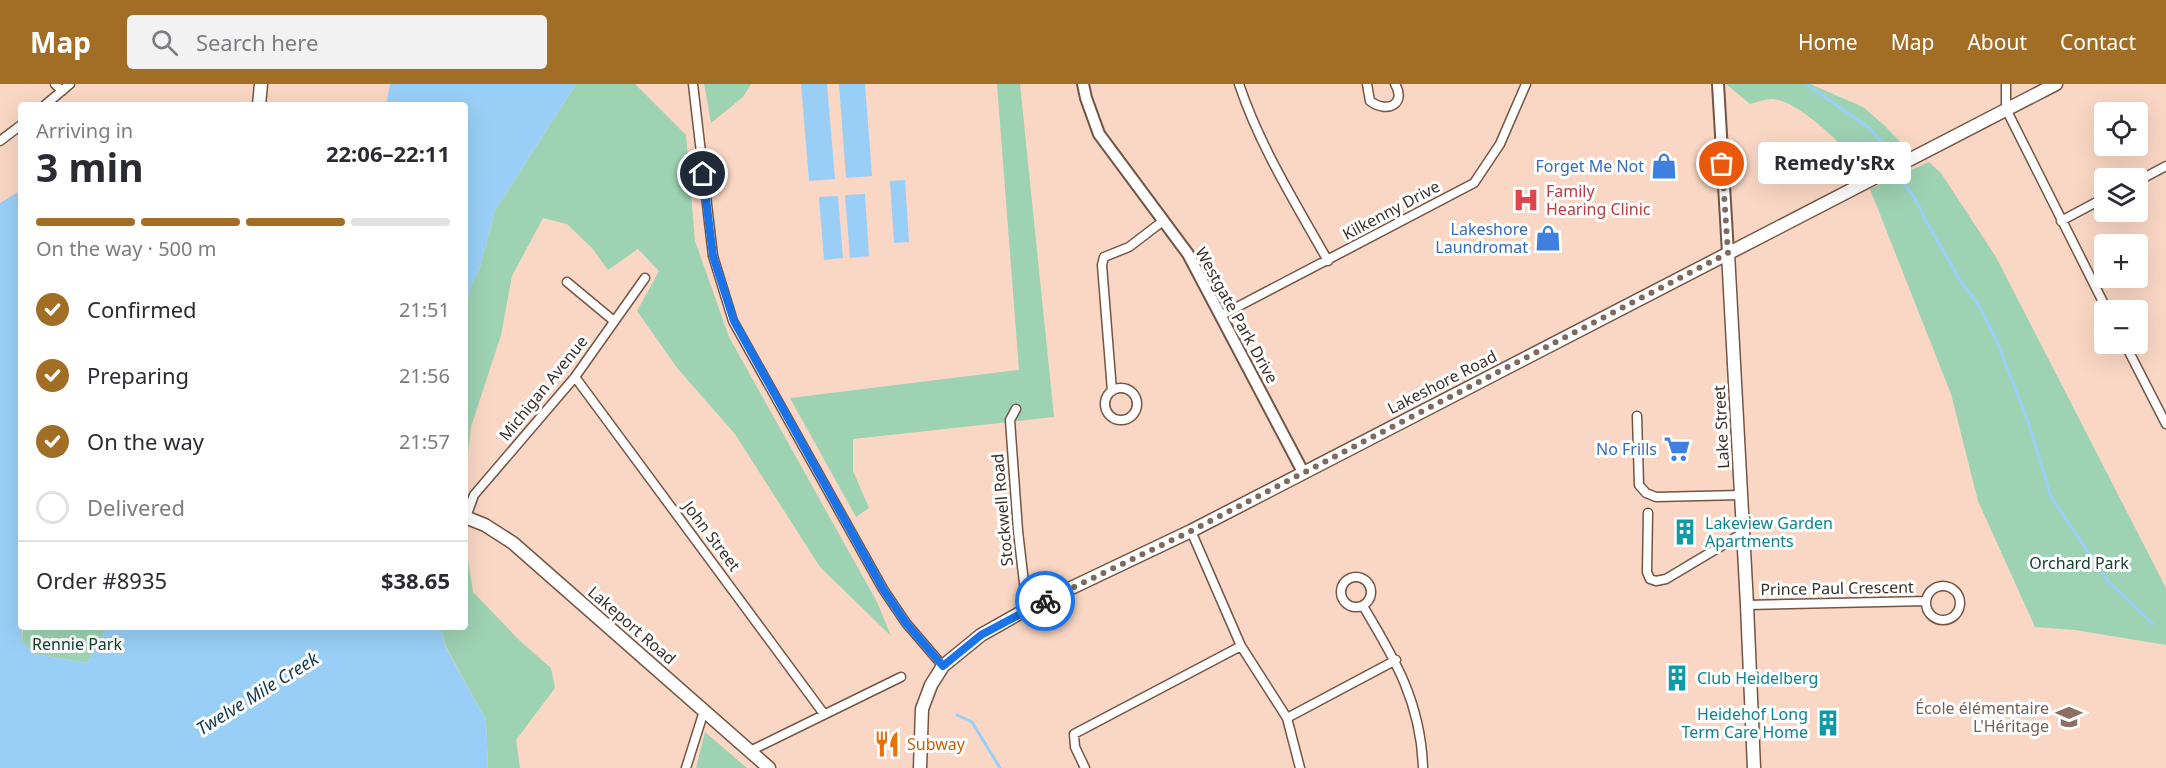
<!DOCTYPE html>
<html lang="en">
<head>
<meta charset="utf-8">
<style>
  body { margin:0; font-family:"Noto Sans",sans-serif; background:#f2f2f3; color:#2b2b33; height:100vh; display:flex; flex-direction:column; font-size:22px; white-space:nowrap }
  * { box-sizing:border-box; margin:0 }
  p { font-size:20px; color:#7c7c81 }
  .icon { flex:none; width:33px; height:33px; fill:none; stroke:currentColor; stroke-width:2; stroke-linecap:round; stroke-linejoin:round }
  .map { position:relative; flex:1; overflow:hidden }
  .details { position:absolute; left:18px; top:18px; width:450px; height:528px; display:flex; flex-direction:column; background:#fff; border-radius:6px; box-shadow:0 6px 24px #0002 }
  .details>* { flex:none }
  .buttons { position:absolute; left:2094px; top:18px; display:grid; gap:12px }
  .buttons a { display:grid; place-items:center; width:54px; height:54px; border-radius:6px; background:#fff; box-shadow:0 6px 24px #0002; font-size:30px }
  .pin { position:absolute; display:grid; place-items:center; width:51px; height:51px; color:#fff; margin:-26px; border:3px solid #fff; border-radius:50%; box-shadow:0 2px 6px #0007 }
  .courier { position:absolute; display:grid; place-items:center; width:60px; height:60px; margin:-30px; border:4px solid #1a73e8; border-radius:50%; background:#fff; color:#222; box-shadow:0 2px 8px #0007 }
  .bubble { position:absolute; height:42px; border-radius:6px; background:#fff; box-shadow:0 6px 24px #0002; font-size:20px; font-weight:700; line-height:42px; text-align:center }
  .head em { font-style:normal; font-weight:700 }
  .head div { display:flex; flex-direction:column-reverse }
  .head { display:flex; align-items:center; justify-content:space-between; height:102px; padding:0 18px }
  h1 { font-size:39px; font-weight:700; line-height:45px }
  .bar { display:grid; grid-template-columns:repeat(4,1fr); gap:9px 6px; align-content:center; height:72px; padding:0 18px }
  .bar i { height:8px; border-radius:4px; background:#e1e1e2 }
  .bar .selected { background:#a26e25 }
  .bar p { grid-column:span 4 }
  .line { display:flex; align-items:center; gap:15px; padding:0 18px; border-top:2px solid #e1e1e2 }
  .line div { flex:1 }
  ol { padding:0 18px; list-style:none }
  li { display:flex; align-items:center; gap:18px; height:66px }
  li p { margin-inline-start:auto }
  li .icon { padding:6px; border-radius:50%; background:#a26e25; color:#fff; stroke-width:4 }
  li:last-child { color:#7c7c81 }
  li i { width:33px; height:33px; border:3px solid #e1e1e2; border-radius:50% }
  header { display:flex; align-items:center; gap:36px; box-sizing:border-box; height:84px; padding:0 30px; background:#a26e25; color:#fff }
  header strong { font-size:28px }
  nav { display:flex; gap:33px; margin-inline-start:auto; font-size:21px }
  .search { width:420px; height:54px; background:#f2f2f3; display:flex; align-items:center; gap:15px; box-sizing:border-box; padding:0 21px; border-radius:6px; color:#7c7c81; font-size:22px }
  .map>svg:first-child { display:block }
  .green { fill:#9dd2b2 }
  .water { fill:#99cff7 }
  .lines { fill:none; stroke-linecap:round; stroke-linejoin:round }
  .stream { stroke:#99cff7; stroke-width:3 }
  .minor-casing { stroke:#735545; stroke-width:11 }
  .tertiary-casing { stroke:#735545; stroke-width:14 }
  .secondary-casing { stroke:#735545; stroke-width:15 }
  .minor { stroke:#fff; stroke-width:8 }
  .tertiary { stroke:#fff; stroke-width:10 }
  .secondary { stroke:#fff; stroke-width:12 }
  .done { stroke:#7f6a5f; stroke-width:6; stroke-dasharray:0 10.8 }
  .route { stroke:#1a73e8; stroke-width:8 }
  .labels { text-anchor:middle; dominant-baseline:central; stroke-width:6; stroke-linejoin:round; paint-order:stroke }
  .shop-label { font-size:16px; fill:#366cbe; stroke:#fff; text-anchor:end }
  .health-label { font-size:16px; fill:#be3a42; stroke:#fff; text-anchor:start }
  .street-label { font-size:16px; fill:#3d3029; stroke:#fff }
  .culture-label { font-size:16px; fill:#0d838f; stroke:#fff; text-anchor:start }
  .park-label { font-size:16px; fill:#13422a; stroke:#fff }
  .education-label { font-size:16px; fill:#785e54; stroke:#fff; text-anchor:end }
  .food-label { font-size:16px; fill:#c56008; stroke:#fff; text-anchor:start }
  .water-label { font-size:18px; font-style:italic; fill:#0d3752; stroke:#fff }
</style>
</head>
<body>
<header>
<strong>Map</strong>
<div class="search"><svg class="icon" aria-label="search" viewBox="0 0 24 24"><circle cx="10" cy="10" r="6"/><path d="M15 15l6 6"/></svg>Search here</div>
<nav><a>Home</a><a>Map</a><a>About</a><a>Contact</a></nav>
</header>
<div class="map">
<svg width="2166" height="684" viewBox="0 0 2166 684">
  <rect width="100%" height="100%" fill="#fad7c4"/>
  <path class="green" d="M 576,0 L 635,0 L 686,51 L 695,157 L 729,253 L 877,518 L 891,552 L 820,483 L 735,350 L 678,285 L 637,227 L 659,187 L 638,165 L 608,186 L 592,164 L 567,140 L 543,134 L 512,192 L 501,251 L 471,343 L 465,397 L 465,228 L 471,202 L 480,183 L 495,127 Z
    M 704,0 L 751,0 L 743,13 L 711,39 Z
    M 997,0 L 1020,0 L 1054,333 L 853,355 L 853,387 L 869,424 L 856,433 L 790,314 L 1019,286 Z
    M 1726,0 L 1810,0 L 1863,23 L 1884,41 L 1904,62 L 1862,84 C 1846,64 1799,17 1773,15 C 1765,15 1757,18 1750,20 Z
    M 1929,78 L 1941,89 L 1996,173 L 2166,504 L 2166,561 L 2075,546 L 2035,543 L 1978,417 L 1951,310 L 1870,105 Z
    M 465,456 L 473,508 L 520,557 L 551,584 L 555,604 L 516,656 L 520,684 L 488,684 L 486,636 L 446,563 L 440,543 L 465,543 Z
    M 23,543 L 107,543 L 87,579 L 34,570 L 22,557 Z
    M 705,648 L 747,684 L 696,684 Z"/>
  <path class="water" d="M 390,0 L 576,0 L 495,127 L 480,183 L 471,202 L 465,228 L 465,21 L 386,21 Z
    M 801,0 L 827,0 L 835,95 L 809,97 Z
    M 839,0 L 865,0 L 872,92 L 846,94 Z
    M 905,96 L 909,158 L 894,159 L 890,97 Z
    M 21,103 L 22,557 L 34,570 L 87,579 L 107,543 L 440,543 L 446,564 L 486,636 L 488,684 L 0,684 L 0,119 L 20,107 Z
    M 865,110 L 869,172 L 850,174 L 845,111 Z
    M 838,112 L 843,174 L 824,176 L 819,113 Z"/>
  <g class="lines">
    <path class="stream" d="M 1806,0 L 1868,43 L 1889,66 L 1895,78
      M 1897,84 L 1902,97 L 1916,116 L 1926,137 L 1960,196 L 1979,222 L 1996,255 L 2029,340 L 2051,413 L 2107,496 L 2153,540
      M 957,631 L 972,638 L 1000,684"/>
    <g class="minor-casing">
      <path id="minor" d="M 55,0 L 62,7
        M 693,0 L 713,172 L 733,237 L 883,505 L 906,539 L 943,582
        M 1239,0 C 1260,63 1296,120 1328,177
        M 1367,0 L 1370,17 C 1387,30 1407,20 1395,0
        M 2006,0 L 2006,25 L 2107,226
        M 45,21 L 70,0
        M 0,57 L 21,41
        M 2138,97 L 2166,82
        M 2061,137 L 2104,114
        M 567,198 L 614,237
        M 1222,231 L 1474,99 L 1500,60 L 1526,0
        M 2125,260 L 2166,340
        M 575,293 L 824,630
        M1105 320a16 16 0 1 1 32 0a16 16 0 1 1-32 0Z
        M 1112,307 L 1102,181 L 1104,173 L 1129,163 L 1163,137
        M 1016,325 L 1010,336 L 1018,447 L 1027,525
        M 1637,332 L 1639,401 L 1646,409 L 1656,413 L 1741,411
        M 1648,429 L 1647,488 L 1650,495 L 1656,497 L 1666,495 L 1743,449
        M 466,433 L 474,411 L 575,293 L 645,194
        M 1191,447 L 1241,562 L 1287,634 L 1300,684
        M1341 508a15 15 0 1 1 30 0a15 15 0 1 1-30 0Z
        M1926 519a17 17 0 1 1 34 0a17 17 0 1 1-34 0Z
        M 1747,521 L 1926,517
        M 1363,522 C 1395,575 1421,619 1423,684
        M 1287,634 L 1396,576
        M 750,667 L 901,593
        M 686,684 L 704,627
        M 1085,684 L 1075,663 L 1074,650 L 1241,562"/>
    </g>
    <g class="tertiary-casing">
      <path id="tertiary" d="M 1083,0 L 1086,14 L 1099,50 L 1188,170 L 1303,388
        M 1718,0 L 1728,169"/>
    </g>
    <g class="secondary-casing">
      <path id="secondary" d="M 259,21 L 261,0
        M 1728,169 L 1747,521 L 1754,684
        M 465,433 L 485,441 L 513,459 L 769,684
        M 920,684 L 922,625 L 931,601 L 943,582 L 981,551 L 1027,525 L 1191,447 L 2056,0"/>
    </g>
    <use href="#minor" class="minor"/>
    <use href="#tertiary" class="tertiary"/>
    <use href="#secondary" class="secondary"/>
  </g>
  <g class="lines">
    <path class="done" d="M 1045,517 L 1191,447 L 1728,169 L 1722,80"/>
    <path class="route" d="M 703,90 L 713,172 L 734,237 L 883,505 L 906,539 L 943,582 L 981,551 L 1045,517"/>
  </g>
  <defs>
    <g id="shop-bare" transform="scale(2.07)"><path d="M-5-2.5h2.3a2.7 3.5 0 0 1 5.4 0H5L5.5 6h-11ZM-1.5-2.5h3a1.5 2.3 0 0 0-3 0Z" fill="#3f7fe0" stroke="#fff" stroke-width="2.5" paint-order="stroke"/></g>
    <g id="hospital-bare" transform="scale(2.07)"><path d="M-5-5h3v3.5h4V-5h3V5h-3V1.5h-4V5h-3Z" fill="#e0444e" stroke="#fff" stroke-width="2.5" paint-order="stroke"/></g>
    <g id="supermarket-bare" transform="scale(2.07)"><path d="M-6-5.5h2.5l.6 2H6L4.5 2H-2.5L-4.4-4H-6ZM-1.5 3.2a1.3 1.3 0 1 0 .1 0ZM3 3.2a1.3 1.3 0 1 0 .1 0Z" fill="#3f7fe0" stroke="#fff" stroke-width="2.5" paint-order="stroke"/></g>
    <g id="building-bare" transform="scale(2.07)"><path d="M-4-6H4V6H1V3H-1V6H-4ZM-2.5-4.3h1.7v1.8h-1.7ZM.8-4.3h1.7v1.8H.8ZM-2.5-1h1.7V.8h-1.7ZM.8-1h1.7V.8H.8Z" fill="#0f9aa8" stroke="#fff" stroke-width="2.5" paint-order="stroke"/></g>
    <g id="school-bare" transform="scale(2.07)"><path d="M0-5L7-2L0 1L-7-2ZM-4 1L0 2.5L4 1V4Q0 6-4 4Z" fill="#8d6e63" stroke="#fff" stroke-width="2.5" paint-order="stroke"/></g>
    <g id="restaurant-bare" transform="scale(2.07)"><path d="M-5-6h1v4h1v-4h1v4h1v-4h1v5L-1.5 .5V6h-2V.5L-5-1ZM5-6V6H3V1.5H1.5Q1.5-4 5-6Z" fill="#e8710a" stroke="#fff" stroke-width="2.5" paint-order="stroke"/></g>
  </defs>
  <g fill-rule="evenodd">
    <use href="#shop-bare" x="1664" y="82"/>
    <use href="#hospital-bare" x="1526" y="116"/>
    <use href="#shop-bare" x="1548" y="154"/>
    <use href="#supermarket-bare" x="1677" y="365"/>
    <use href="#building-bare" x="1685" y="448"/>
    <use href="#building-bare" x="1677" y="594"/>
    <use href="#school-bare" x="2069" y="633"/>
    <use href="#building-bare" x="1828" y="639"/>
    <use href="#restaurant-bare" x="887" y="660"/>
  </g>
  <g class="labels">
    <g class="shop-label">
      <text x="1644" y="82">Forget Me Not</text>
      <text x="1528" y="145">Lakeshore<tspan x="1528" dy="18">Laundromat</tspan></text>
      <text x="1657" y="365">No Frills</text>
    </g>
    <g class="health-label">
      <text x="1546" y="107">Family<tspan x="1546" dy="18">Hearing Clinic</tspan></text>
    </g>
    <g class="street-label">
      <text transform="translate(1391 126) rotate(-28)">Kilkenny Drive</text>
      <text transform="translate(1237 231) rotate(61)">Westgate Park Drive</text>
      <text transform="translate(1442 298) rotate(-27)">Lakeshore Road</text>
      <text transform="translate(543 304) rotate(-51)">Michigan Avenue</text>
      <text transform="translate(1721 343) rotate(-93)">Lake Street</text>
      <text transform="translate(1002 426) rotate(-95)">Stockwell Road</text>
      <text transform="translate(712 452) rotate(53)">John Street</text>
      <text transform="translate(1837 504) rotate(-1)">Prince Paul Crescent</text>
      <text transform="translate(632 541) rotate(41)">Lakeport Road</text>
    </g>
    <g class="culture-label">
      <text x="1705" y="439">Lakeview Garden<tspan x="1705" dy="18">Apartments</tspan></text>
      <text x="1697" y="594">Club Heidelberg</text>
      <text x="1808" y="630" text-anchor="end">Heidehof Long<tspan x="1808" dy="18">Term Care Home</tspan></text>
    </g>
    <g class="park-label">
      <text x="2079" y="479">Orchard Park</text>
      <text x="77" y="560">Rennie Park</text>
    </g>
    <g class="education-label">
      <text x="2049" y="624">École élémentaire<tspan x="2049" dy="18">L'Héritage</tspan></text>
    </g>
    <g class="food-label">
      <text x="907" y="660">Subway</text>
    </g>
    <g class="water-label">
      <text transform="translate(257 609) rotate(-32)">Twelve Mile Creek</text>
    </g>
  </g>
</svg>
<div class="buttons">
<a><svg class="icon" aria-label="locate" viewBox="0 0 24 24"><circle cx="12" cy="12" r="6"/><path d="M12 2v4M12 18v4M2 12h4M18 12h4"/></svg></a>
<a><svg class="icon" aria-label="layers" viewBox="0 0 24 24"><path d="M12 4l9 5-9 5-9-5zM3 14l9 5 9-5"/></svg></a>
<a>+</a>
<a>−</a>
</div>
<div class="pin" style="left:1722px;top:80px;background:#ea580c"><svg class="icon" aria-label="bag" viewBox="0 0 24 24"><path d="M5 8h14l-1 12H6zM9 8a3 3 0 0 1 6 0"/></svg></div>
<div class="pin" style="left:703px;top:90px;background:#1f2937"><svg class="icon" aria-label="home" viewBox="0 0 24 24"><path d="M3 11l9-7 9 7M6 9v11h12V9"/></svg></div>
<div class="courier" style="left:1045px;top:517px"><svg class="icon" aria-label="bike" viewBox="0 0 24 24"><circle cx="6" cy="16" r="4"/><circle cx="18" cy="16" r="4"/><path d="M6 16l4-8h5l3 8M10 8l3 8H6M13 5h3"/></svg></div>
<div class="bubble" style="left:1758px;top:58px;width:153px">Remedy'sRx</div>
<section class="details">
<div class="head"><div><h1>3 min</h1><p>Arriving in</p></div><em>22:06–22:11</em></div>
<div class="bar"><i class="selected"></i><i class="selected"></i><i class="selected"></i><i></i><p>On the way · 500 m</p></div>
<ol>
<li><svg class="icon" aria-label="check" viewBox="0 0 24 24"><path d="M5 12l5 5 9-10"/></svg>Confirmed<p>21:51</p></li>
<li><svg class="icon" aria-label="check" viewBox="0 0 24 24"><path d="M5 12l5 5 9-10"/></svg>Preparing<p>21:56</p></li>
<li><svg class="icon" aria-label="check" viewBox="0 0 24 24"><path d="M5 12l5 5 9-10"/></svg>On the way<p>21:57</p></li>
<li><i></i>Delivered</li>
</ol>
<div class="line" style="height:78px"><div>Order #8935</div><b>$38.65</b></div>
</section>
</div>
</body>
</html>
